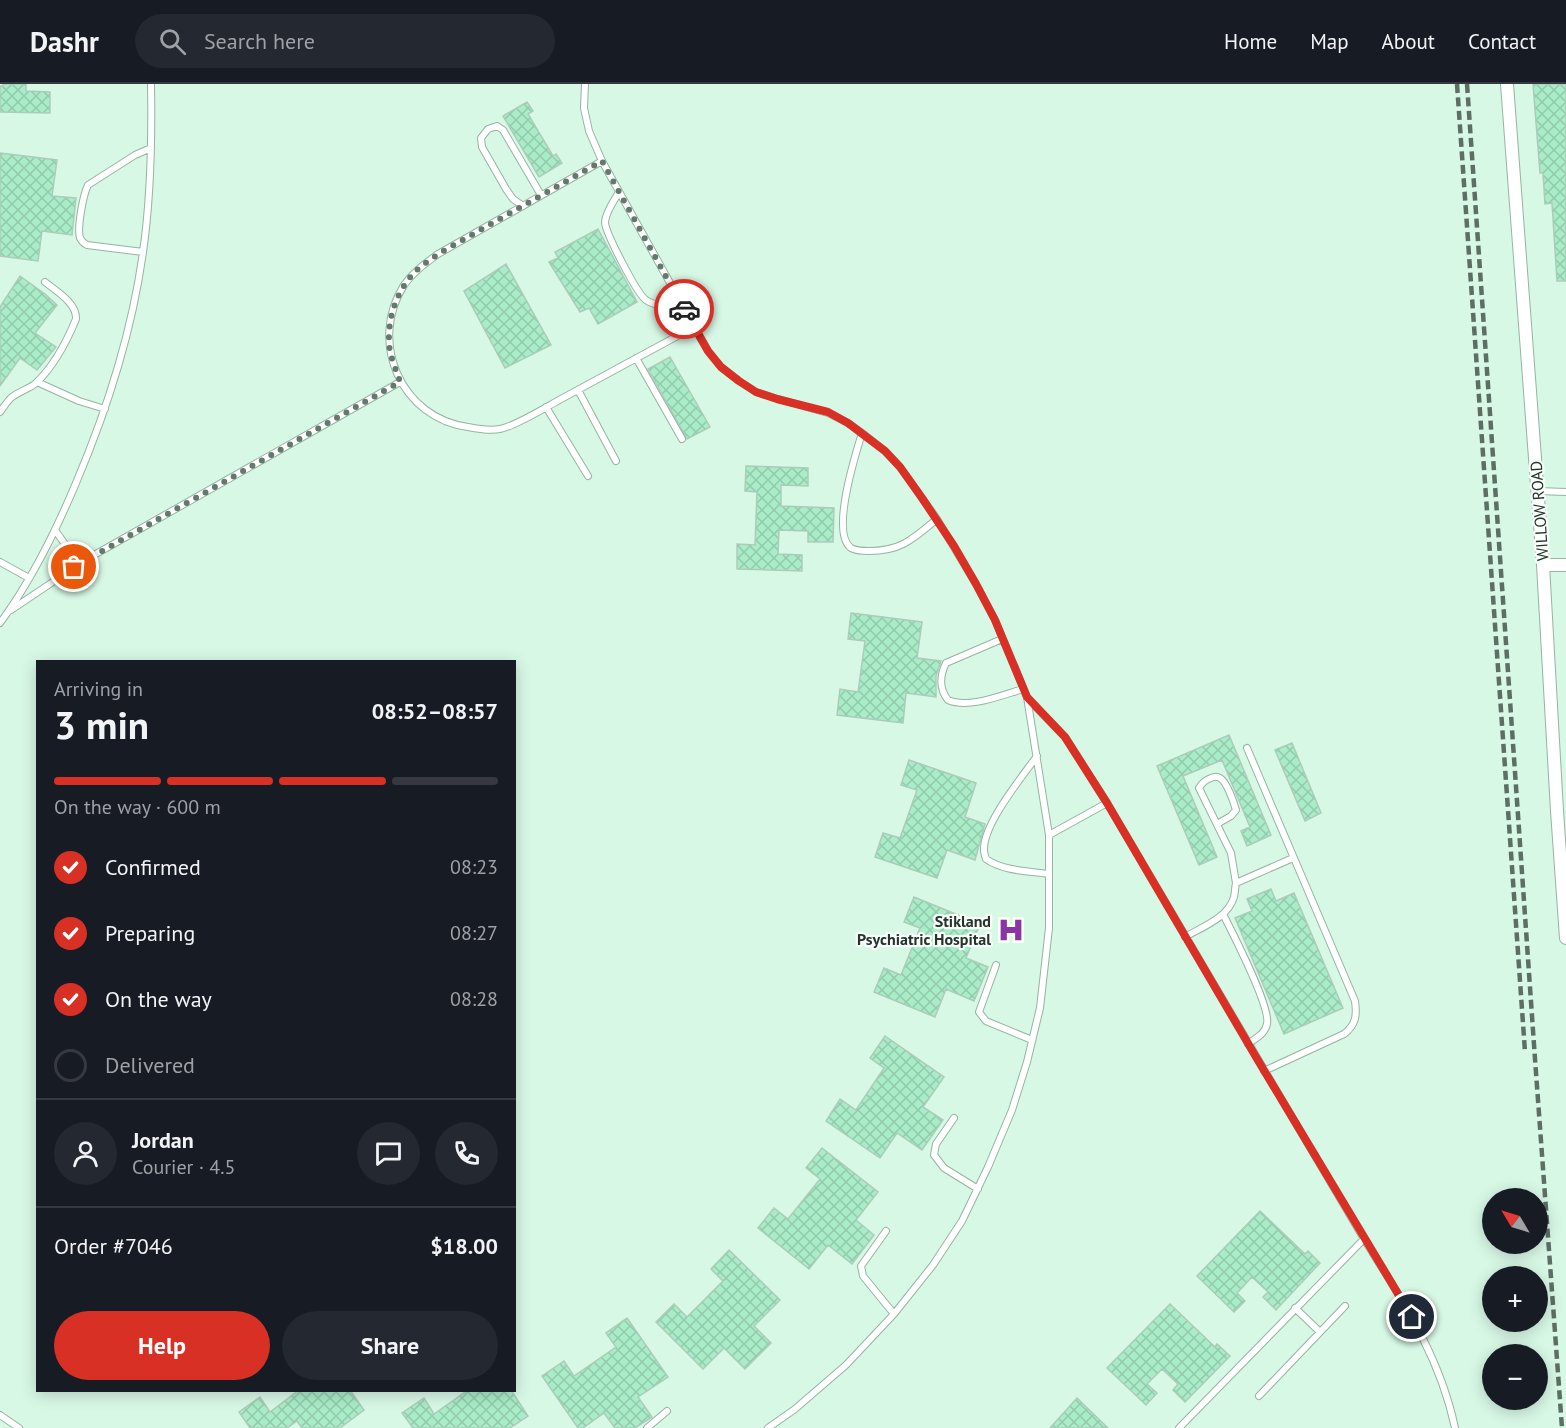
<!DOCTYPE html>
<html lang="en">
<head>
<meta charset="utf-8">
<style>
  body { margin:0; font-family:"PT Sans",sans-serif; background:#242831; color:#f1f3f6; height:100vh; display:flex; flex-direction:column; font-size:22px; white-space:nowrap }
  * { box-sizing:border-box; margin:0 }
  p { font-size:20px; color:#9ea1a6 }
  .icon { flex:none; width:33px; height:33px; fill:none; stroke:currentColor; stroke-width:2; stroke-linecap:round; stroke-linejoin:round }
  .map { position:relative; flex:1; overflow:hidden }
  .drawer { position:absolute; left:36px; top:576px; width:480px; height:732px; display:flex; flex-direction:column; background:#171b24; border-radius:0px; box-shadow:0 3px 15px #0003 }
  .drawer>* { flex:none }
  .needle { width:39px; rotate:308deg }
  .buttons { position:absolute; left:1482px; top:1104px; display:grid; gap:12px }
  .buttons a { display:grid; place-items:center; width:66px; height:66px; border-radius:50%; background:#171b24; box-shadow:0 3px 15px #0003; font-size:30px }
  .pin { position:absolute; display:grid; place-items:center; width:51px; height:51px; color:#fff; margin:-26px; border:3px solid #fff; border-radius:50%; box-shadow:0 2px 6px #0007 }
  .courier { position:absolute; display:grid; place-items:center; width:60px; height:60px; margin:-30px; border:4px solid #d93025; border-radius:50%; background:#fff; color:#222; box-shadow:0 2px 8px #0007 }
  .overview em { font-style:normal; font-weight:700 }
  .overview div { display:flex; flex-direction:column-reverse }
  .overview { display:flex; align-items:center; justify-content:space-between; height:102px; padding:0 18px }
  h1 { font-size:39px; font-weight:700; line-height:45px }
  .bar { display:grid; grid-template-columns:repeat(4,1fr); gap:9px 6px; align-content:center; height:72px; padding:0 18px }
  .bar i { height:8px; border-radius:4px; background:#363941 }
  .bar .current { background:#d93025 }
  .bar p { grid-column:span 4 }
  .line { display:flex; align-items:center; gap:15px; padding:0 18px; border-top:2px solid #363941 }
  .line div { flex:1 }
  .round { display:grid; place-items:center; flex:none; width:63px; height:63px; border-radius:32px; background:#242831 }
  ol { padding:0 18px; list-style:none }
  li { display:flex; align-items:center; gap:18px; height:66px }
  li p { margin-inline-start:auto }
  li .icon { padding:6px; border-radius:50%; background:#d93025; color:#fff; stroke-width:4 }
  li:last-child { color:#9ea1a6 }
  li i { width:33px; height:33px; border:3px solid #363941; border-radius:50% }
  .cta { display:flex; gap:12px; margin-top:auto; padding:12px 18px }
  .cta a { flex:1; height:69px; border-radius:36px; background:#d93025; color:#fff; font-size:24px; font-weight:700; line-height:69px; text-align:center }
  .cta a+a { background:#242831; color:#f1f3f6 }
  header { display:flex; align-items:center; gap:36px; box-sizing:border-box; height:84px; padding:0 30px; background:#171b24; border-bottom:2px solid #363941 }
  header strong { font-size:28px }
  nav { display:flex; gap:33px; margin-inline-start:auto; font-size:21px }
  .search { width:420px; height:54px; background:#242831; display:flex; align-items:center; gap:15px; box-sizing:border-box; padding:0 21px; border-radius:33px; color:#9ea1a6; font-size:22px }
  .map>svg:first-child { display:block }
  .building { fill:url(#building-cross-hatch); stroke:#adcbba; stroke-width:1.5 }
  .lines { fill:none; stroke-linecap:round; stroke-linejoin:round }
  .service-casing { stroke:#96b3a3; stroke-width:8 }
  .minor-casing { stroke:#96b3a3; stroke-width:14 }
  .service { stroke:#fff; stroke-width:6 }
  .minor { stroke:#fff; stroke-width:12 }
  .rail { stroke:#5d6f65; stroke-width:4.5; stroke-dasharray:9 4.5; stroke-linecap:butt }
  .done { stroke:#65786d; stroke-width:6; stroke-dasharray:0 10.8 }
  .route { stroke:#d93025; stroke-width:8 }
  .labels { text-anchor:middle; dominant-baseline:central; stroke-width:4.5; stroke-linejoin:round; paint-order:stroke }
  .street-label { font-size:16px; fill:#27332c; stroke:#f8fefa }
  .poi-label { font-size:16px; font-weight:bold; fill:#27332c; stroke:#f8fefa; text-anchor:end }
</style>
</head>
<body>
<header>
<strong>Dashr</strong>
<div class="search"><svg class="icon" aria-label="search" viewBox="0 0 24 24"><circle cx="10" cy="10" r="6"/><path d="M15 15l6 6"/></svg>Search here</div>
<nav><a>Home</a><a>Map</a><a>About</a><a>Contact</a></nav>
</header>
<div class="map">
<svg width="1566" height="1344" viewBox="0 0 1566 1344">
  <defs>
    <pattern id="building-cross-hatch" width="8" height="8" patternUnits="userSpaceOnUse" patternTransform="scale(1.5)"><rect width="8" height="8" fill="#a9ecc8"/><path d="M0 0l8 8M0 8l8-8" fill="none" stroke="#91cbac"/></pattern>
  </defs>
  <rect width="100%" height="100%" fill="#d8f8e6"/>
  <path class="building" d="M 3,0 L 26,0 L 26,7 L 50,8 L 50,29 L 0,28 L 0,2 L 3,2 Z
    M 1533,0 L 1566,0 L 1566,197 L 1557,197 L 1552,119 L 1545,120 L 1543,89 L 1540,89 Z
    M 527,18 L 533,27 L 528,30 L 553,72 L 556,70 L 562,79 L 539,93 L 503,32 Z
    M 0,69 L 57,76 L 52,112 L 76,114 L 72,151 L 42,147 L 38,177 L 0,172 Z
    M 598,145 L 637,218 L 598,240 L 589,224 L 580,228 L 549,178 L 558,174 L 555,168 Z
    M 506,180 L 551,261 L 505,284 L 464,207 Z
    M 20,192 L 45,210 L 57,221 L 35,249 L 56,263 L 37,286 L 20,274 L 0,302 L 0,223 Z
    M 670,273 L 710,343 L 687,355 L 648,285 Z
    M 746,382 L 808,384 L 808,402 L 781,401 L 781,422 L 834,424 L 833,458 L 808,458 L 808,447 L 779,446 L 778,470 L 802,471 L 802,487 L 737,485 L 737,460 L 755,461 L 757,408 L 745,407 Z
    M 851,529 L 922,538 L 917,574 L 941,577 L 936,592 L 936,613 L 906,609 L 903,639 L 837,631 L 840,605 L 858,608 L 865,557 L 848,555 Z
    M 1229,651 L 1271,751 L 1247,762 L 1241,747 L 1250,743 L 1222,676 L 1183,692 L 1217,773 L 1199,781 L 1157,682 Z
    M 1292,659 L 1321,729 L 1305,737 L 1275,666 Z
    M 909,676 L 976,699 L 965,733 L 985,740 L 975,776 L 947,766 L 937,794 L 875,773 L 883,749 L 900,754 L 917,706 L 901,701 Z
    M 1271,805 L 1276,817 L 1294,809 L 1343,924 L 1284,950 L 1235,834 L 1252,827 L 1247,815 Z
    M 914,813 L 980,840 L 966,874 L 988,883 L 974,917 L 946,905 L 935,933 L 874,908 L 884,884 L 901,891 L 920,844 L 904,838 Z
    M 885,952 L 944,993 L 923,1023 L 943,1036 L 922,1066 L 897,1049 L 880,1074 L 826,1037 L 840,1015 L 856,1026 L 884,984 L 870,974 Z
    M 822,1064 L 878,1108 L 856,1136 L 874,1151 L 852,1180 L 828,1161 L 809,1185 L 758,1144 L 774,1124 L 788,1135 L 820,1095 L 806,1084 Z
    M 1260,1127 L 1305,1170 L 1308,1167 L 1320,1179 L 1276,1226 L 1263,1213 L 1268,1208 L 1252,1193 L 1237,1209 L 1245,1217 L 1234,1228 L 1197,1192 Z
    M 729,1166 L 780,1216 L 754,1242 L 771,1259 L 745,1285 L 724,1264 L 703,1285 L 656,1238 L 674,1220 L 687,1233 L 723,1197 L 711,1185 Z
    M 1170,1220 L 1215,1263 L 1217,1260 L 1230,1272 L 1185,1318 L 1173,1306 L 1178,1300 L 1162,1285 L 1147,1300 L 1157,1309 L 1146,1321 L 1107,1284 Z
    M 627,1234 L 668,1293 L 638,1313 L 652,1333 L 635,1344 L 615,1344 L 604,1329 L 583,1344 L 578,1344 L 542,1292 L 564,1277 L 574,1292 L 616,1263 L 606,1249 Z
    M 299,1306 L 350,1306 L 364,1326 L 340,1344 L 302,1344 L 297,1337 L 287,1344 L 250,1344 L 239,1328 L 260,1313 L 270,1328 Z
    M 468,1306 L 511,1306 L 528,1332 L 510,1344 L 413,1344 L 402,1329 L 424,1314 L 434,1330 Z
    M 1077,1314 L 1108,1344 L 1050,1344 Z"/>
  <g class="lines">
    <g class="service-casing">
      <path id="service" d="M 585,0 L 584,24 L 589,47 L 602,77 L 708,267 L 721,283 L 739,297 L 756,308 L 778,315 L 828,329 L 848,339 L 865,351 L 885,367 L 900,383 L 937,435 L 976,500 L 995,536 L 1027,613 L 1049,751 L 1049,844 L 1040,924 L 1027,978 L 1012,1026 L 988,1083 L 962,1137 L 933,1181 L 894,1230 L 846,1281 L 795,1325 L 768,1344
        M 602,77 L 438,170 C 426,179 413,188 404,201 C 368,258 401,334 468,343 C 478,345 490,347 500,345 C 516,342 546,323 561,315 C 606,291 650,267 694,243
        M 619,108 C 614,117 606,127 605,138 C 605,148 637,210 646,216 C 656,223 671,222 683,223
        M 523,122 L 513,115 L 506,105 L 482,63 L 481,54 L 488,45 L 497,42 L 503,46 L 541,111
        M 143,168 L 87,161 C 83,159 82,158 80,154 C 77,144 83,111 88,101 L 135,71 L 151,64
        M 636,274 L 682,355
        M 37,298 L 79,317 L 105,325
        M 578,306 L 616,377
        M 546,323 L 588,392
        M 0,328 C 4,323 7,317 12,313 C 20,307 29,305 36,299 C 54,282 67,257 76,235 C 77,219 56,207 45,198
        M 862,349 C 856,369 830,449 851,464 C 856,467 863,467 869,467 C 901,467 913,455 937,435
        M 1538,407 L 1566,408
        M 55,446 L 67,463 L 87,475
        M 0,478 L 29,494
        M 11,526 L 87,475 L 400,298
        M 0,539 C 32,496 55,449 76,399 C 107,326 132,248 143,168 C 151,113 152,56 151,0
        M 1002,555 L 946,579 C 940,591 939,605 948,616 C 969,625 1002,611 1023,605
        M 1027,614 L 1065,653 L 1107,719 L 1364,1155 C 1402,1216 1440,1272 1455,1344
        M 1247,664 L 1355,917 C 1357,931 1356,941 1344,950 L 1264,987
        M 1037,672 C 1022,693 983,740 984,766 C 984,769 985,772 986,775 C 1003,787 1028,787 1049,790
        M 1217,740 L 1231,732 L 1236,726 C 1234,719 1227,698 1220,694 C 1217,692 1213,693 1211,694 C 1205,696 1202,699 1199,704 L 1231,769 L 1236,799
        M 1049,751 L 1107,719
        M 1223,830 C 1232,848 1271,923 1267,940 C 1265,950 1256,954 1248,960
        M 1185,853 C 1202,843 1228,834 1234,813 C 1235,809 1235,803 1236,799 L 1293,774
        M 996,881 L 979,928 L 986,937 L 1032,956
        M 954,1034 L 936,1060 L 934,1071 L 944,1084 L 978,1105
        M 886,1147 L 861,1182 L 863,1192 L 894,1230
        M 1295,1224 L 1320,1248
        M 1259,1312 L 1345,1222
        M 0,1331 L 19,1344
        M 647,1344 L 667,1327
        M 1179,1344 L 1364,1155"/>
    </g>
    <g class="minor-casing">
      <path id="minor" d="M 1507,0 L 1543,481 L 1557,727 L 1566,854
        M 1543,481 L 1566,481"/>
    </g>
    <use href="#service" class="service"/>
    <use href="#minor" class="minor"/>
    <path class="rail" d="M 1457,0 L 1525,968
      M 1467,0 L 1535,975 L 1562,1344"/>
  </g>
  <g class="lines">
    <path class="done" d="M 74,483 L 400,298 C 396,285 389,271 389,257 C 388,230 399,202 419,184 C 425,179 432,175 438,170 L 602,77 L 684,225"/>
    <path class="route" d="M 684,225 L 708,267 L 721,283 L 739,297 L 756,308 L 777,315 L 828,328 L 848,339 L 885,367 L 900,383 L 922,414 L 954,462 L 976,500 L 995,536 L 1027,613 L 1065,653 L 1107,719 L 1256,973 L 1412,1233"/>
  </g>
  <defs>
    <g id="hospital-bare" transform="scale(2.07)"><path d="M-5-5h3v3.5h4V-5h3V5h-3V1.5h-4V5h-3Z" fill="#8a35a3" stroke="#f8fefa" stroke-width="2.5" paint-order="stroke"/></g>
  </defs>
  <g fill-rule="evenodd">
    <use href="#hospital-bare" x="1011" y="846"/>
  </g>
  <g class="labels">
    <g class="street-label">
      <text transform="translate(1539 427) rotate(-94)">WILLOW ROAD</text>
    </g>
    <g class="poi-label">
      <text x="991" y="837">Stikland<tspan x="991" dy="18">Psychiatric Hospital</tspan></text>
    </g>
  </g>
</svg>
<div class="buttons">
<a><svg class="needle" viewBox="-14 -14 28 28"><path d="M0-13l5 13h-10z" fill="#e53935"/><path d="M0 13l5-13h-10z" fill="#9ea1a6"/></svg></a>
<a>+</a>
<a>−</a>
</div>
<div class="pin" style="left:74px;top:483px;background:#ea580c"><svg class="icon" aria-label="bag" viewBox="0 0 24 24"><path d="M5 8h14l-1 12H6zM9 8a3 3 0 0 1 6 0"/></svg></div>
<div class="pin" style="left:1412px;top:1233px;background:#1f2937"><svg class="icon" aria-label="home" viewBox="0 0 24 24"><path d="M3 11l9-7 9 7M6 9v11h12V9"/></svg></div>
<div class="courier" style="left:684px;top:225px"><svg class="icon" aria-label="car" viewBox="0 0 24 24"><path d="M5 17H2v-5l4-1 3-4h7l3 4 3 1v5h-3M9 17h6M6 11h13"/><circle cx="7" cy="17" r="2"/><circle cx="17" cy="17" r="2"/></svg></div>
<section class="drawer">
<div class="overview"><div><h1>3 min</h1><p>Arriving in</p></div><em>08:52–08:57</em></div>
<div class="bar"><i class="current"></i><i class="current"></i><i class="current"></i><i></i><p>On the way · 600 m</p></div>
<ol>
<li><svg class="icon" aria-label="check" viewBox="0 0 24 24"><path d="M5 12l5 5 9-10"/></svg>Confirmed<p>08:23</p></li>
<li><svg class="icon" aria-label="check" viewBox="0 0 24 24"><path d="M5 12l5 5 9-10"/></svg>Preparing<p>08:27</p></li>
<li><svg class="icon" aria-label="check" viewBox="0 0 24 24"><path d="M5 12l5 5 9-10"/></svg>On the way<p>08:28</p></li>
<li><i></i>Delivered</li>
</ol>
<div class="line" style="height:108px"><a class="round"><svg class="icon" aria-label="person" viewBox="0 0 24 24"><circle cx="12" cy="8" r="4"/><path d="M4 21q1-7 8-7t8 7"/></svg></a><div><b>Jordan</b><p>Courier · 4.5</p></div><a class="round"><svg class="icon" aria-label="chat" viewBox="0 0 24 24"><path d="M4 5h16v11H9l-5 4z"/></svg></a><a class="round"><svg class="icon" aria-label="phone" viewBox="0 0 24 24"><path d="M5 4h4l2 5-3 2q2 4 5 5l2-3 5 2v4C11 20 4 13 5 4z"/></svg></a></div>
<div class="line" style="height:78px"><div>Order #7046</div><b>$18.00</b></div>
<div class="cta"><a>Help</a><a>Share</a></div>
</section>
</div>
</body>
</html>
